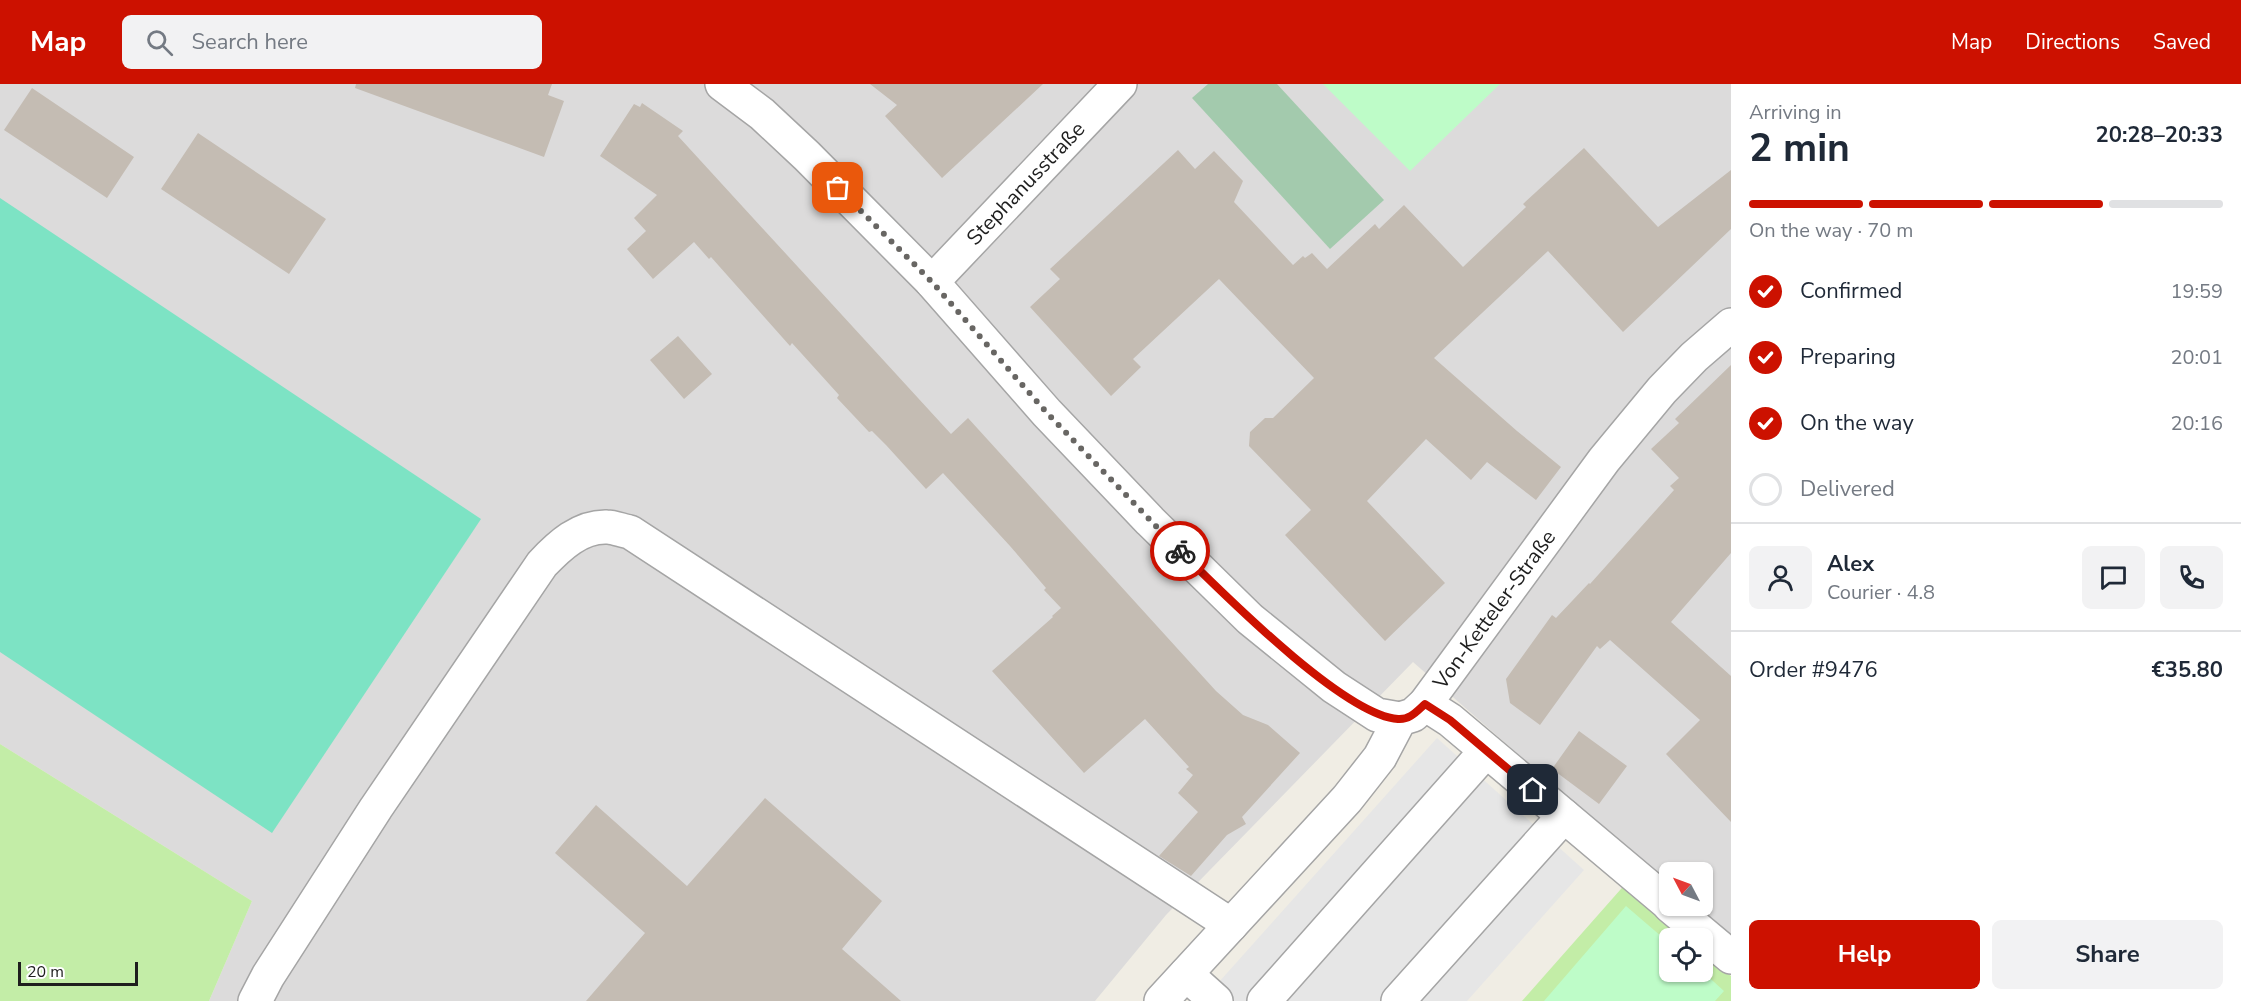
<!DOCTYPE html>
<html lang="en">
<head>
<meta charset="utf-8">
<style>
  body { margin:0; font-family:"Nunito Sans",sans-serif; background:#f2f2f3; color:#1f2937; height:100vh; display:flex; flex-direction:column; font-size:22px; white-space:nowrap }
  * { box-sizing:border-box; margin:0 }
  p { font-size:20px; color:#747a83 }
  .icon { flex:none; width:33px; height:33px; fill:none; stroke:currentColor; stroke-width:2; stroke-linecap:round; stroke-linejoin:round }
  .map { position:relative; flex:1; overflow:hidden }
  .side { display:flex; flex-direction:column; background:#fff; width:510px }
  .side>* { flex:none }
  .needle { width:39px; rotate:311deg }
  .controls { position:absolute; left:1659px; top:778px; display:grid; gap:12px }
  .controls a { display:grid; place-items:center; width:54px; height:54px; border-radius:9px; background:#fff; box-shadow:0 2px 4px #0004; font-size:30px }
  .scale { position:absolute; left:18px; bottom:15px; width:120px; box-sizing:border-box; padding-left:6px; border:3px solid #1e1e1e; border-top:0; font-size:16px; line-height:21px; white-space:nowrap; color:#1e1e1e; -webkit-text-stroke:4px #fff; paint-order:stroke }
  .pin { position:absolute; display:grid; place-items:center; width:51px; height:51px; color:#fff; margin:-26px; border-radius:12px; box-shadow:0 3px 9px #0006 }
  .courier { position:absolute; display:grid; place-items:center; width:60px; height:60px; margin:-30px; border:4px solid #c10; border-radius:50%; background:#fff; color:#222; box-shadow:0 2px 8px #0007 }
  .head em { font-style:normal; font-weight:700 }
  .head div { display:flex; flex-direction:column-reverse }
  .head { display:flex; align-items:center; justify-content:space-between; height:102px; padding:0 18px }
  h1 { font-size:39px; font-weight:700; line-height:45px }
  .bar { display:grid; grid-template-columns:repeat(4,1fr); gap:9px 6px; align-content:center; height:72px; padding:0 18px }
  .bar i { height:8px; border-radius:4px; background:#e0e1e3 }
  .bar .current { background:#c10 }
  .bar p { grid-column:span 4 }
  .line { display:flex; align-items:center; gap:15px; padding:0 18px; border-top:2px solid #e0e1e3 }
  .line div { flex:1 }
  .round { display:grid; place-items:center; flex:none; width:63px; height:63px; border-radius:9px; background:#f2f2f3 }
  ol { padding:0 18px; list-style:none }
  li { display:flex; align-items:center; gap:18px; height:66px }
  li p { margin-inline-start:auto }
  li .icon { padding:6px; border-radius:50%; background:#c10; color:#fff; stroke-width:4 }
  li:last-child { color:#747a83 }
  li i { width:33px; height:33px; border:3px solid #e0e1e3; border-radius:50% }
  .button { display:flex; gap:12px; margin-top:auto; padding:12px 18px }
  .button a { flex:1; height:69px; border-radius:9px; background:#c10; color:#fff; font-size:24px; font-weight:700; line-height:69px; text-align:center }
  .button a+a { background:#f2f2f3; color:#1f2937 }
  header { display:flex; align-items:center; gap:36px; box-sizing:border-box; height:84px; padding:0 30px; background:#c10; color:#fff }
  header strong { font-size:28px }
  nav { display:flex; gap:33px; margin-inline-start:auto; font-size:21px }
  .search { width:420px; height:54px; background:#f2f2f3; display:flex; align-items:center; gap:15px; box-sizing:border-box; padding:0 21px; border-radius:9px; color:#747a83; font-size:22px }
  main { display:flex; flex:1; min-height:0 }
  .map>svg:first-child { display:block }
  .residential { fill:#dcdbdb }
  .grass { fill:#c3eda7 }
  .cemetery { fill:#a3caad }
  .park { fill:#befcc8 }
  .pitch { fill:#7de3c4 }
  .parking { fill:#e6e6e6 }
  .building { fill:#c4bcb3 }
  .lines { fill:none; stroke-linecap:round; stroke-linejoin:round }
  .minor-casing { stroke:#a5a5a5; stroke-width:36 }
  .minor { stroke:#fff; stroke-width:33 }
  .done { stroke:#686663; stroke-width:6; stroke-dasharray:0 10.8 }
  .route { stroke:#c10; stroke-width:8 }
  .labels { text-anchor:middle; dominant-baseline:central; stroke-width:4.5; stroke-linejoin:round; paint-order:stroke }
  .street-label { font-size:21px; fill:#1e1e1e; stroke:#fff }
</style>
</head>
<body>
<header>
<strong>Map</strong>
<div class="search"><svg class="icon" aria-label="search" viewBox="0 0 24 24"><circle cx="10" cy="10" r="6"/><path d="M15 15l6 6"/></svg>Search here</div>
<nav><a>Map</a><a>Directions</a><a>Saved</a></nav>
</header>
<main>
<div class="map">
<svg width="1731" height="917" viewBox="0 0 1731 917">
  <rect width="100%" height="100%" fill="#f0ede4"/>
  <path class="residential" d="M 0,0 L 1731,0 L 1731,868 L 1684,822 L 1702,822 L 1702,789 L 1670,789 L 1669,808 L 1617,757 L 1413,578 L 1166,831 L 1095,917 L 209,917 L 252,817 L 0,660 Z"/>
  <path class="grass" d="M 0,660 L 252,817 L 209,917 L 0,917 Z
    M 1628,797 L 1690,855 L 1670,855 L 1670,888 L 1702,888 L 1703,866 L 1731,892 L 1731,917 L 1522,917 Z"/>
  <path class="cemetery" d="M 1208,0 L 1277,0 L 1384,116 L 1330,165 L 1192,14 Z"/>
  <path class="park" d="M 1323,0 L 1500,0 L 1410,87 Z
    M 1626,822 L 1669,859 L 1670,888 L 1703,888 L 1724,907 L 1715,917 L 1544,917 Z"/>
  <path class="pitch" d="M 0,114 L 481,435 L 272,749 L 0,568 Z"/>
  <path class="parking" d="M 1437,654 L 1584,786 L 1467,917 L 1202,917 Z"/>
  <path class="building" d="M 356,0 L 552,0 L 548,11 L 564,17 L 544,73 L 355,4 Z
    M 870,0 L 1043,0 L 942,94 L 885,32 L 897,21 Z
    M 32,4 L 134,73 L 107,114 L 4,46 Z
    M 642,19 L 683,47 L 678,52 L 951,350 L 968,334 L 1216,607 L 1243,631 L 1268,641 L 1300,669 L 1242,733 L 1246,740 L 1227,751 L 1191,792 L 1159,772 L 1198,728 L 1178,709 L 1193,691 L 1186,685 L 1189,683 L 1145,635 L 1084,689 L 992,587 L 1053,533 L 1052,532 L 1061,524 L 1044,506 L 1046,504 L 1010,462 L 943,389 L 926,405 L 886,361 L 872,347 L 869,348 L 837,314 L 839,311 L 792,259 L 790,262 L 711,173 L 709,175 L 694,158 L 653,195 L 627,165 L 646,147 L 634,134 L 657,111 L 600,72 L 634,20 L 640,23 Z
    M 198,49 L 326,135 L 289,190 L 161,105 Z
    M 1584,64 L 1658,143 L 1731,86 L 1731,145 L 1623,248 L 1548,167 L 1434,274 L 1517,347 L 1561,383 L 1536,416 L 1487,378 L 1471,396 L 1426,355 L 1367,417 L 1445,499 L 1385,557 L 1285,451 L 1311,426 L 1249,362 L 1250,348 L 1265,334 L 1273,334 L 1314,294 L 1219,195 L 1133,275 L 1141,283 L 1111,312 L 1030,223 L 1060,195 L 1050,185 L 1178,66 L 1195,85 L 1214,67 L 1243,97 L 1234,118 L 1293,181 L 1303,172 L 1305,174 L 1312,169 L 1327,185 L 1375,140 L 1379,145 L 1404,121 L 1463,183 L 1526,123 L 1523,120 Z
    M 678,252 L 712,290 L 684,315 L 650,276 Z
    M 1731,281 L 1731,469 L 1671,538 L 1731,592 L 1731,738 L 1666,670 L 1700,636 L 1610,556 L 1600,565 L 1597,562 L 1540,641 L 1510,619 L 1506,595 L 1552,531 L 1556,534 L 1589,499 L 1590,500 L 1674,406 L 1670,402 L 1679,394 L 1651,365 L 1679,339 L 1675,335 Z
    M 1579,647 L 1627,682 L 1599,720 L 1552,685 Z
    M 765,714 L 882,817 L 842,865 L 901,917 L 586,917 L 645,849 L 555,769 L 596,721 L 687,802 Z"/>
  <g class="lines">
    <g class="minor-casing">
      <g id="minor">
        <path d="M 722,0 L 762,30 L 807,72 L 932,198 L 1047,329 L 1150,437 L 1250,535 L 1334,603 L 1377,631 L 1400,635"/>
        <path id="s1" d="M 932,198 L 1120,0"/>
        <path d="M 1425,620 L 1450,636 L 1670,821"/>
        <path d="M 1670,822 L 1731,873"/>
        <path d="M 1186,890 L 1216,917"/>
        <path d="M 255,917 L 268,892 L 376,724 L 542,480 C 559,462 580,442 607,443 C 614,443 623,447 630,448 L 1231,841"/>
        <path id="s2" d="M 1161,917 L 1347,715 L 1380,673 L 1400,635 L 1413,631 L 1425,620 L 1604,376 L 1662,306 L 1694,273 L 1731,241"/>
        <path d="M 1264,917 L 1486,667"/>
        <path d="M 1398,917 L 1564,732"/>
      </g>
    </g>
    <use href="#minor" class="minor"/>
  </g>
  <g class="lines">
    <path class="done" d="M 838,104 L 932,198 L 1047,329 L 1180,467"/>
    <path class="route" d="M 1180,467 C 1222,508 1343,631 1398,635 C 1410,636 1417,627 1425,620 L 1450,636 L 1533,706"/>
  </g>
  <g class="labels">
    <g class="street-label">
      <text stroke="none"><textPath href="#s1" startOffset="136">Stephanusstraße</textPath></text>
      <text stroke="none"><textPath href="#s2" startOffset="518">Von-Ketteler-Straße</textPath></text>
    </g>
  </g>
</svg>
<div class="controls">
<a><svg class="needle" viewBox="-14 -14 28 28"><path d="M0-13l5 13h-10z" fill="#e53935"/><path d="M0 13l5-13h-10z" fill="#747a83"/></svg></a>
<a><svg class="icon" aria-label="locate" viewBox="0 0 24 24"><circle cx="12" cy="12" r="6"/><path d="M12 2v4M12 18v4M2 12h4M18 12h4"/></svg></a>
</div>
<div class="scale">20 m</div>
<div class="pin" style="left:838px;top:104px;background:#ea580c"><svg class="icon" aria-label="bag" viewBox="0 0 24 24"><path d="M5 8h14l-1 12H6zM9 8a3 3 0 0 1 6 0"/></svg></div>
<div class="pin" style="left:1533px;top:706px;background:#1f2937"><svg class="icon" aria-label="home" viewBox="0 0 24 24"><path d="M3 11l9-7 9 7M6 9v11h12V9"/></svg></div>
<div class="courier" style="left:1180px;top:467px"><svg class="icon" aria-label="bike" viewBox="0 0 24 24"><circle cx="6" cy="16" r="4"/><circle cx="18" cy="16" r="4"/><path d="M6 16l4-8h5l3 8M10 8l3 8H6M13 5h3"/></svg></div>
</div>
<section class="side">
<div class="head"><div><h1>2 min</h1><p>Arriving in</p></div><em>20:28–20:33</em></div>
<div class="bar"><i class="current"></i><i class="current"></i><i class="current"></i><i></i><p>On the way · 70 m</p></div>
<ol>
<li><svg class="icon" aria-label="check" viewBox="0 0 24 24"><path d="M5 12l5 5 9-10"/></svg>Confirmed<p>19:59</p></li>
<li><svg class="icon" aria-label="check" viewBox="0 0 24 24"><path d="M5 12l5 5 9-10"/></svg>Preparing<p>20:01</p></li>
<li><svg class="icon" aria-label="check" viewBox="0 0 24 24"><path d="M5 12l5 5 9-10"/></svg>On the way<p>20:16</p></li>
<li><i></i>Delivered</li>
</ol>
<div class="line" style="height:108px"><a class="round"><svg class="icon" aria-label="person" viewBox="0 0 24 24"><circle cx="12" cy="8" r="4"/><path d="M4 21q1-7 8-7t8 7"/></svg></a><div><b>Alex</b><p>Courier · 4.8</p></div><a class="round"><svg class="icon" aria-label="chat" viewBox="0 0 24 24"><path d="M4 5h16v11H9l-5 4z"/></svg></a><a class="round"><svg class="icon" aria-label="phone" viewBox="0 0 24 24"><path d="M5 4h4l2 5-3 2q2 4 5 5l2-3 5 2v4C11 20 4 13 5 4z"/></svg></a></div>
<div class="line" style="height:78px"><div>Order #9476</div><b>€35.80</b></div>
<div class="button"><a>Help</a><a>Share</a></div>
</section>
</main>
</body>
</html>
